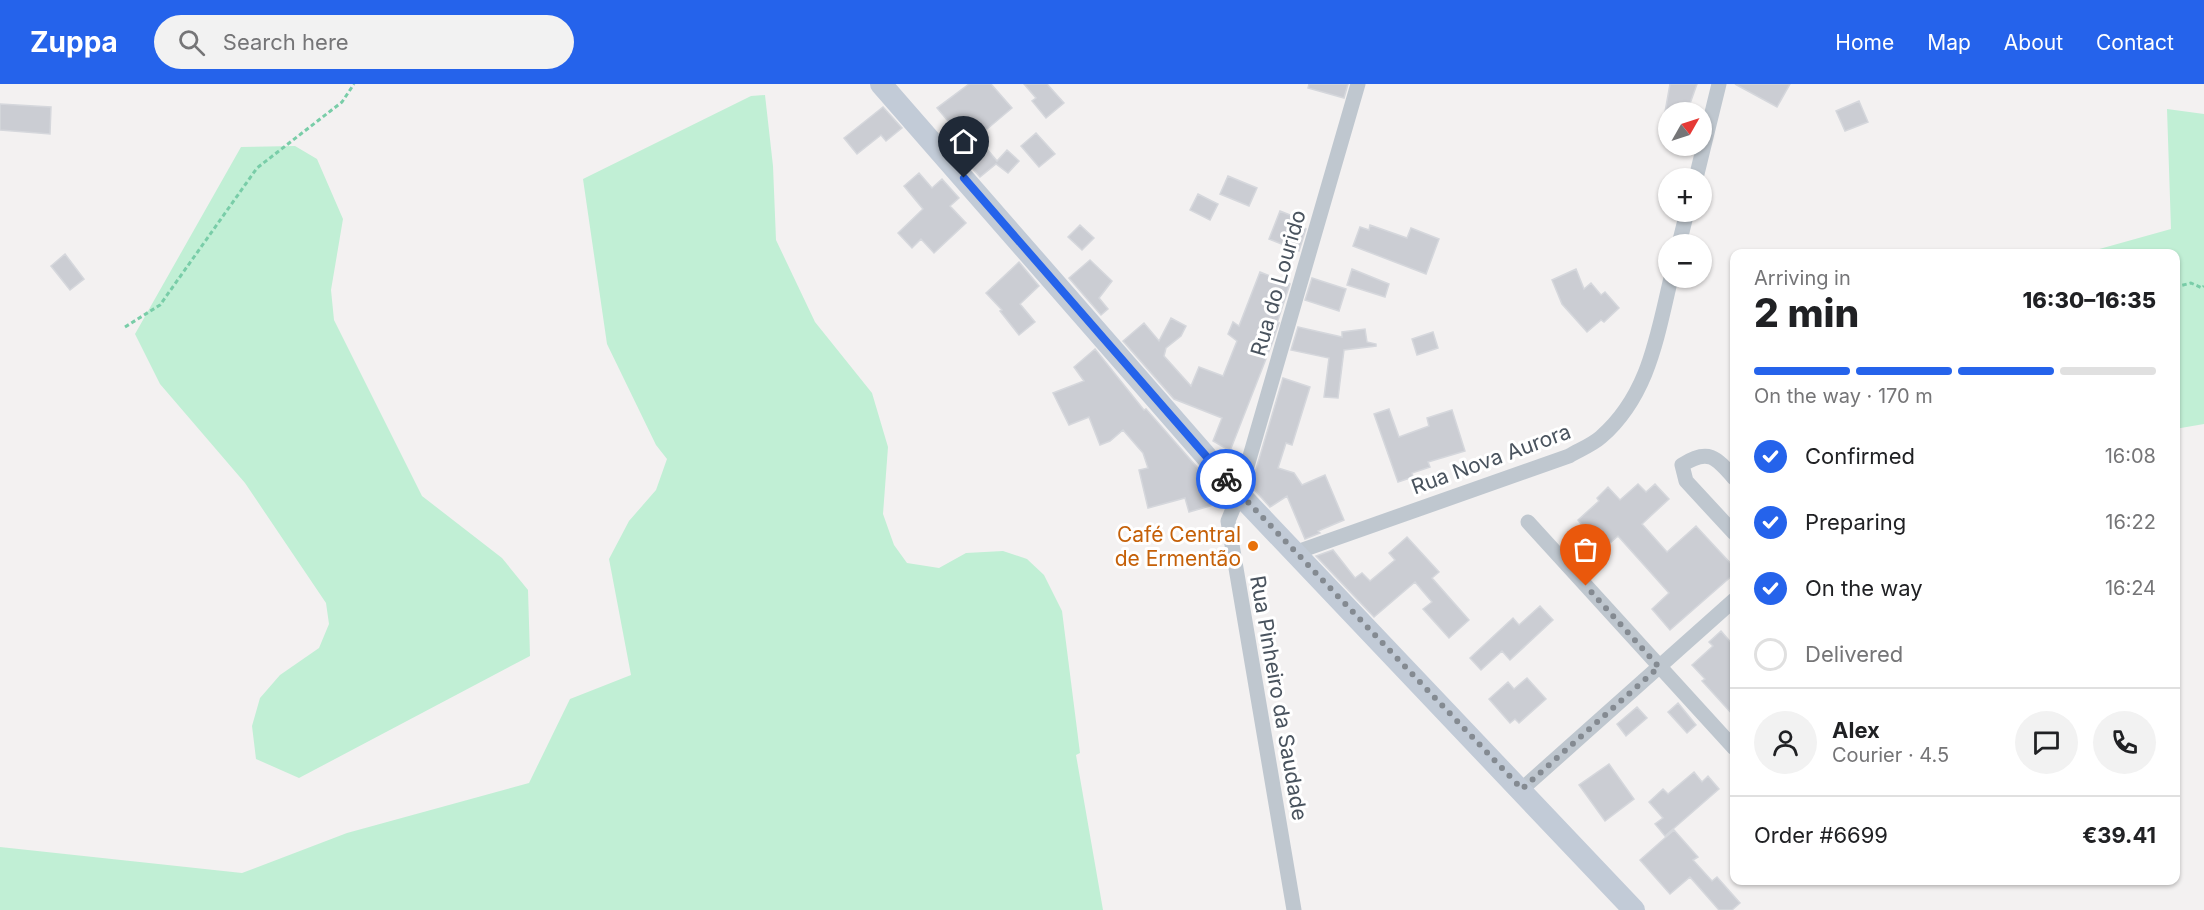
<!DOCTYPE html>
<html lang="en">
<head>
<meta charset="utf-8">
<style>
  body { margin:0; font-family:Inter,sans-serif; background:#f2f2f2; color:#202124; height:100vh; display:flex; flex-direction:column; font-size:22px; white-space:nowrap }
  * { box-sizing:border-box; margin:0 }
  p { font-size:20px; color:#757577 }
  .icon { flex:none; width:33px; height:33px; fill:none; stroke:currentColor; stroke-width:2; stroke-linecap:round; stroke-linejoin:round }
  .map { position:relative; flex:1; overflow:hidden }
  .drawer { position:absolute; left:1730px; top:165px; width:450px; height:636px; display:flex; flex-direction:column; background:#fff; border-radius:12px; box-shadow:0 2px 4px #0004 }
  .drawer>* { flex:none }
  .needle { width:39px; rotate:51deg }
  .buttons { position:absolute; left:1658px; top:18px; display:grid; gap:12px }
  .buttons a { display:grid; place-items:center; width:54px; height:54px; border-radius:50%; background:#fff; box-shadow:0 2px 4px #0004; font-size:30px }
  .pin { position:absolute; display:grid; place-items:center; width:51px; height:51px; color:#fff; margin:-62px -26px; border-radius:50% 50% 50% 0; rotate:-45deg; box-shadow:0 0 6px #0007 }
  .pin .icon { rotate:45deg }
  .courier { position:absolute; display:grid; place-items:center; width:60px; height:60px; margin:-30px; border:4px solid #2563eb; border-radius:50%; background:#fff; color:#222; box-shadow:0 2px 8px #0007 }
  .headline em { font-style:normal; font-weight:800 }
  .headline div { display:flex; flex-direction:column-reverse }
  .headline { display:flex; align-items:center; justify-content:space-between; height:102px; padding:0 24px }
  h1 { font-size:39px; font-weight:800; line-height:45px }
  .bar { display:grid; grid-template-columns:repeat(4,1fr); gap:9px 6px; align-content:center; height:72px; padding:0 24px }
  .bar i { height:8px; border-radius:4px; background:#e0e0e0 }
  .bar .selected { background:#2563eb }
  .bar p { grid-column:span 4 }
  .line { display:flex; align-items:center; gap:15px; padding:0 24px; border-top:2px solid #e0e0e0 }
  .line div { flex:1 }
  .round { display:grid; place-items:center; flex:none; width:63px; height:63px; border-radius:32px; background:#f2f2f2 }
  ol { padding:0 24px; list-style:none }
  li { display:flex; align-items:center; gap:18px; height:66px }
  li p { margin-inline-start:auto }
  li .icon { padding:6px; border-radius:50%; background:#2563eb; color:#fff; stroke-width:4 }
  li:last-child { color:#757577 }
  li i { width:33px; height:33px; border:3px solid #e0e0e0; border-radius:50% }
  header { display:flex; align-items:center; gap:36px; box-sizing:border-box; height:84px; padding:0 30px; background:#2563eb; color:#fff }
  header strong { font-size:28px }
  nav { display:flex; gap:33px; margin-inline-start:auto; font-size:21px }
  .search { width:420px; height:54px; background:#f2f2f2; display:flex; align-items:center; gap:15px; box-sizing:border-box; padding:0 21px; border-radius:33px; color:#757577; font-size:22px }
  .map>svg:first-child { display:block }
  .green { fill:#c1efd5 }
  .building { fill:#cbcdd3; stroke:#d5d7dc; stroke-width:1.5 }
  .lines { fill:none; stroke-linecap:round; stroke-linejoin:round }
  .path { stroke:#79cda8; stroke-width:3; stroke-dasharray:4.5 3; stroke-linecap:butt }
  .street { stroke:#bfc7cf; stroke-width:15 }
  .secondary { stroke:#c2cbd7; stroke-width:22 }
  .done { stroke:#848a91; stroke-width:6; stroke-dasharray:0 10.8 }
  .route { stroke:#2563eb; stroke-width:8 }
  .food-dot { fill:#e8710a; stroke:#fff; stroke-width:2 }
  .labels { text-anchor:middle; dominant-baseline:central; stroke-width:6; stroke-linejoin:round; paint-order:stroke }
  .street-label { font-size:21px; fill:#49535e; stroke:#fff }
  .food-label { font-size:21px; fill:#c56008; stroke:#fff; text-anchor:end }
</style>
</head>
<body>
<header>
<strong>Zuppa</strong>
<div class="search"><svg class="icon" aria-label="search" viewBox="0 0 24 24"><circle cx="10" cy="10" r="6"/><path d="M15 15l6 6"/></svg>Search here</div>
<nav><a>Home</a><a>Map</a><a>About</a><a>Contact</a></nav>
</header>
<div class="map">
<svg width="2204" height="826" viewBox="0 0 2204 826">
  <rect width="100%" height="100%" fill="#f3f1f1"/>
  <path class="green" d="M 765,11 L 773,82 L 776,156 L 815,238 L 872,309 L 888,363 L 883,430 L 894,461 L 907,479 L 939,484 L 966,469 L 1003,467 L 1027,475 L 1044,491 L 1062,527 L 1080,669 L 1076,671 L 1103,826 L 0,826 L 0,763 L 242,789 L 347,749 L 529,699 L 570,615 L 631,591 L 609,475 L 629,437 L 656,406 L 667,375 L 656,361 L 607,260 L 583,95 L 751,12 Z
    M 2167,25 L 2204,30 L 2204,340 L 2175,345 L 2175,170 L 2085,169 L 2171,145 Z
    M 295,62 L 317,75 L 343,135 L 331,206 L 334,236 L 422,412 L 502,474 L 528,506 L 530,572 L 299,694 L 256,675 L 252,642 L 260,614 L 280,591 L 319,564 L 329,540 L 326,519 L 245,399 L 160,300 L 135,250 L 241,63 Z"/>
  <path class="building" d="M 969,0 L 991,0 L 1012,24 L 968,61 L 937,24 Z
    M 1024,0 L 1047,0 L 1064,19 L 1046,34 L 1032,17 L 1036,14 Z
    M 1309,0 L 1348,0 L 1344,14 L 1308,4 Z
    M 1670,0 L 1697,0 L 1687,28 L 1665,28 Z
    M 1735,0 L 1790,0 L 1777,23 Z
    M 1859,17 L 1868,38 L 1845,47 L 1836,27 Z
    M 0,20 L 51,23 L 50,50 L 0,46 Z
    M 883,23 L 902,44 L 886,57 L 881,51 L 857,70 L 844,54 Z
    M 1036,49 L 1055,70 L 1039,83 L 1021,62 Z
    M 982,59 L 997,77 L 1007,66 L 1019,77 L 1008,89 L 996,80 L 980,93 L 964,75 Z
    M 919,89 L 932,104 L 942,95 L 959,114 L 950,122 L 966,139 L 934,169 L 921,155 L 912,164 L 898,149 L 923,125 L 904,102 Z
    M 1228,92 L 1257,104 L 1249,122 L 1220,110 Z
    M 1198,110 L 1218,120 L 1210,136 L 1190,126 Z
    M 1280,127 L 1300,135 L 1298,141 L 1306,145 L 1299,167 L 1269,155 Z
    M 1080,141 L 1094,154 L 1082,166 L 1068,153 Z
    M 1370,141 L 1407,154 L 1411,144 L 1439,155 L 1426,190 L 1353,162 L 1360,143 L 1369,146 Z
    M 65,170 L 84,195 L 70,206 L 51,182 Z
    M 1090,176 L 1112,197 L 1099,214 L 1108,225 L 1101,231 L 1069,194 Z
    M 1019,178 L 1039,202 L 1020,220 L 1035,238 L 1019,251 L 1000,227 L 1002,226 L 986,209 Z
    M 1352,185 L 1389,200 L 1385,213 L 1347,201 Z
    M 1576,185 L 1584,205 L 1591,199 L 1601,211 L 1605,208 L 1619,224 L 1604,238 L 1601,236 L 1587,248 L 1562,220 L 1552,196 Z
    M 1260,188 L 1290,200 L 1277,239 L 1279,239 L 1273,257 L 1230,367 L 1213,357 L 1222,334 L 1174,315 L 1123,257 L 1144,239 L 1159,257 L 1171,234 L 1186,242 L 1181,252 L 1166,264 L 1164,272 L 1191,302 L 1199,283 L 1223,292 L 1237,257 L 1228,250 L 1233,238 L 1239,242 Z
    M 1312,194 L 1346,205 L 1339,227 L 1305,216 Z
    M 1298,243 L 1342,253 L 1342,248 L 1365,245 L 1367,258 L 1376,260 L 1376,262 L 1344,266 L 1338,314 L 1324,313 L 1329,274 L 1291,266 Z
    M 1433,248 L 1438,264 L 1417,271 L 1412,255 Z
    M 1095,265 L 1144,326 L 1146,325 L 1210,398 L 1217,420 L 1189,428 L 1185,414 L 1148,424 L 1139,386 L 1148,384 L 1143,369 L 1123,346 L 1110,357 L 1100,361 L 1089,333 L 1069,341 L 1053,309 L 1084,297 L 1074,283 Z
    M 1283,294 L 1310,303 L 1292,361 L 1286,359 L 1278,384 L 1294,389 L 1302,401 L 1325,391 L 1344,436 L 1318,447 L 1320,449 L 1305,455 L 1287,412 L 1270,423 L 1251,402 Z
    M 1389,325 L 1399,353 L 1429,342 L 1427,334 L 1452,326 L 1465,367 L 1428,378 L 1430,383 L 1412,389 L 1413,393 L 1398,398 L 1374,330 Z
    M 1638,400 L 1646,408 L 1655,400 L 1669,415 L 1642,440 L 1667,468 L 1696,442 L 1734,483 L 1734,490 L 1670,546 L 1652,525 L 1669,509 L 1618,452 L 1584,482 L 1575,471 L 1593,454 L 1578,436 L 1599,417 L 1597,414 L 1608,403 L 1620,416 Z
    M 1407,453 L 1439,488 L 1432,494 L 1469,536 L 1449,554 L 1423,525 L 1432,518 L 1415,498 L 1374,533 L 1316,472 L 1333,466 L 1355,494 L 1362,489 L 1370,497 L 1395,476 L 1389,469 Z
    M 1540,522 L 1553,536 L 1510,576 L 1502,567 L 1481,586 L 1470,574 L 1513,534 L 1519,541 Z
    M 1721,547 L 1734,562 L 1734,632 L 1702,597 L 1705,595 L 1692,581 L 1713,562 L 1709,558 Z
    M 1527,594 L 1546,615 L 1519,639 L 1515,635 L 1510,639 L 1489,615 L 1508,598 L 1514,605 Z
    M 1678,619 L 1696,641 L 1687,649 L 1668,628 Z
    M 1637,623 L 1647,634 L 1626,652 L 1617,640 Z
    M 1609,680 L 1634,715 L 1605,737 L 1579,701 Z
    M 1694,688 L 1702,698 L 1708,692 L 1719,705 L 1665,752 L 1655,740 L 1663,734 L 1649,718 L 1663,705 L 1668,710 Z
    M 1674,746 L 1698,773 L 1693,776 L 1712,797 L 1717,793 L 1740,819 L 1732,826 L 1719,826 L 1690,793 L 1670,810 L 1640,776 Z"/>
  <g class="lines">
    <path class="path" d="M 2175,203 L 2191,199 L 2202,204 L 2204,202
      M 125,243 L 160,221 L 257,84 L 342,18 L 354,0"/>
    <path class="street" d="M 1696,94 L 1719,0
      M 1679,160 L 1687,128
      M 1734,394 C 1716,373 1708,364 1682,381 L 1686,397 L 1734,449
      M 1528,438 L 1734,664
      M 1294,469 L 1569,372 C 1579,366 1592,361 1601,353 C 1649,311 1657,252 1671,194
      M 1522,705 L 1734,516
      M 1294,826 L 1228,437 L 1239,410 L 1358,0"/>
    <path class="secondary" d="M 881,0 L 1239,410 L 1634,826"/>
  </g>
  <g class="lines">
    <path class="done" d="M 1226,395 L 1522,705 L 1659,583 L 1586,502"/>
    <path class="route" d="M 964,94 L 1226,395"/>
  </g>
  <circle class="food-dot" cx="1253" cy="462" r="6"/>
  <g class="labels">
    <g class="street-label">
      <text transform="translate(1278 199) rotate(-74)">Rua do Lourido</text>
      <text transform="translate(1491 375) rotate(-20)">Rua Nova Aurora</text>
      <text transform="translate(1279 614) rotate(80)">Rua Pinheiro da Saudade</text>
    </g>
    <g class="food-label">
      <text x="1241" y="450">Café Central<tspan x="1241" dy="24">de Ermentão</tspan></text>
    </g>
  </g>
</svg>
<div class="buttons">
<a><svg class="needle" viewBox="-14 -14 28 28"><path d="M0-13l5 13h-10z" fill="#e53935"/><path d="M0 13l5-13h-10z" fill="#757577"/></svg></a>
<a>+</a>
<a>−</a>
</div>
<div class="pin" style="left:1586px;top:502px;background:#ea580c"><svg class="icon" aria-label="bag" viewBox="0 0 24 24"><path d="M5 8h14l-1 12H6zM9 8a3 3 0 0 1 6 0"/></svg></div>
<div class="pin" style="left:964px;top:94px;background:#1f2937"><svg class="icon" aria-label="home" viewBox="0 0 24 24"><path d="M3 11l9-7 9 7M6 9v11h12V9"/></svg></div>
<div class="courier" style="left:1226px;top:395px"><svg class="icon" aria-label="bike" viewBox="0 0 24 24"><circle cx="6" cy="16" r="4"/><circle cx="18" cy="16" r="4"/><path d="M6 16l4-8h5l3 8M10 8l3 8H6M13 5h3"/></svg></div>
<section class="drawer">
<div class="headline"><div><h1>2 min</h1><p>Arriving in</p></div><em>16:30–16:35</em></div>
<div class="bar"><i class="selected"></i><i class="selected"></i><i class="selected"></i><i></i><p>On the way · 170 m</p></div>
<ol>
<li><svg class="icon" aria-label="check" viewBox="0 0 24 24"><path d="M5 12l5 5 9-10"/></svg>Confirmed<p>16:08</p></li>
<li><svg class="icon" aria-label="check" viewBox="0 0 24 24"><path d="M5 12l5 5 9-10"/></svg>Preparing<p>16:22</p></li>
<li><svg class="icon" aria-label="check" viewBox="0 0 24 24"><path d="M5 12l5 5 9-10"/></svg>On the way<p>16:24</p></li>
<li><i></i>Delivered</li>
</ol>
<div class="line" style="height:108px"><a class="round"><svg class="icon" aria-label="person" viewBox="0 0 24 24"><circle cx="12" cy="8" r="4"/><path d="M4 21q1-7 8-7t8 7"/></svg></a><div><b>Alex</b><p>Courier · 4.5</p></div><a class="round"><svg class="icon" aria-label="chat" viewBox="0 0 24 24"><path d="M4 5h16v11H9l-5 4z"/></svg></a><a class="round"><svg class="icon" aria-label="phone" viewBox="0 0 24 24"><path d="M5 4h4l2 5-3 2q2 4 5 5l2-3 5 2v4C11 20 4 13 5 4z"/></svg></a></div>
<div class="line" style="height:78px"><div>Order #6699</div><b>€39.41</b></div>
</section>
</div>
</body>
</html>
